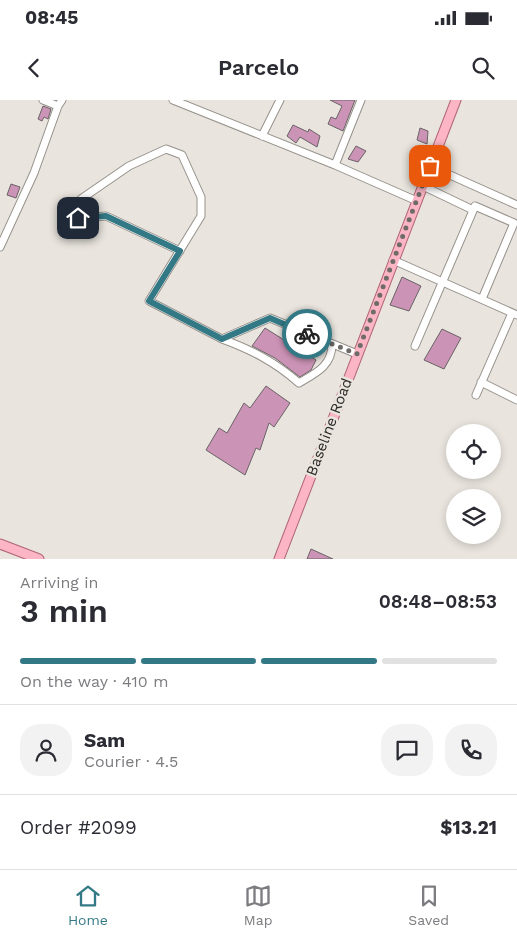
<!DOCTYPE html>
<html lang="en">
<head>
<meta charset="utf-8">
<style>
  body { margin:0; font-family:"Work Sans",sans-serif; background:#f2f2f3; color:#2b2b33; height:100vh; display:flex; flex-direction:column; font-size:19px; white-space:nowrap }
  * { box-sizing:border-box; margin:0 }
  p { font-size:16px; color:#7c7c81 }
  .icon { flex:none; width:28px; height:28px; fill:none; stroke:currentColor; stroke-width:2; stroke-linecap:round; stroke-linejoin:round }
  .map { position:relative; height:459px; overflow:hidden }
  .side { display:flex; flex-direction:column; background:#fff; flex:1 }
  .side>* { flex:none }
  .buttons { position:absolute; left:446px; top:324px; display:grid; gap:10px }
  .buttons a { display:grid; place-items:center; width:55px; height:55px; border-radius:50%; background:#fff; box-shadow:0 2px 8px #0003; font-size:25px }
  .pin { position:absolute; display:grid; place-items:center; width:42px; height:42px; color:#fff; margin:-21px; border-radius:10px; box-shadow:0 2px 8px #0006 }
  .courier { position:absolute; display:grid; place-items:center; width:50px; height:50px; margin:-25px; border:4px solid #337985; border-radius:50%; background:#fff; color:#222; box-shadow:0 1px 6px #0007 }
  .headline em { font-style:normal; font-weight:600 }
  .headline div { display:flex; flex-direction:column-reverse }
  .headline { display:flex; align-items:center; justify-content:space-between; height:85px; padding:0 20px }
  h1 { font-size:32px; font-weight:600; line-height:38px }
  .bar { display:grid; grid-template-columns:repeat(4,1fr); gap:8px 5px; align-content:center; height:60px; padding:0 20px }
  .bar i { height:6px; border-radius:4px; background:#e1e1e2 }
  .bar .on { background:#337985 }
  .bar p { grid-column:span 4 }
  .line { display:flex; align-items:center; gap:12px; padding:0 20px; border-top:1px solid #e1e1e2 }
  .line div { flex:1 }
  .round { display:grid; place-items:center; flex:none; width:52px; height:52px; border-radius:20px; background:#f2f2f3 }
  .status { display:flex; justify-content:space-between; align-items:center; height:35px; padding:0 25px; background:#fff; direction:ltr }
  .status svg { height:14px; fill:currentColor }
  header { display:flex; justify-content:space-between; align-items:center; height:65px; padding:0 20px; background:#fff; font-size:22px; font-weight:600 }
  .tab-bar { display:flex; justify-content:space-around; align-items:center; height:70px; border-top:1px solid #e1e1e2; background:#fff; font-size:14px; color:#7c7c81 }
  .tab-bar a { display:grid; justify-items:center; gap:2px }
  .tab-bar .on { color:#337985 }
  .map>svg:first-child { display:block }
  .building { fill:#cb93b5; stroke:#6a6367 }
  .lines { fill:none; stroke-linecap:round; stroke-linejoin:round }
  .minor-casing { stroke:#96918b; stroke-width:9 }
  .major-casing { stroke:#b16473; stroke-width:11 }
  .minor { stroke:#fff; stroke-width:7 }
  .major { stroke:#fbb5c4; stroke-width:9 }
  .done { stroke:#6e6b68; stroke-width:5; stroke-dasharray:0 9 }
  .route { stroke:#337985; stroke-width:6 }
  .labels { text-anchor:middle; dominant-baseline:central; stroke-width:5; stroke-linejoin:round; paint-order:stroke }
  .street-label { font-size:15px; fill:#2c2a28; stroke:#e9e4de }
</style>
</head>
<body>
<div class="status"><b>08:45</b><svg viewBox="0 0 49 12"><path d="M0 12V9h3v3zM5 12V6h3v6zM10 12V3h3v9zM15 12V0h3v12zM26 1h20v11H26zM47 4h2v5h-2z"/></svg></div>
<header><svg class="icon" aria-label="back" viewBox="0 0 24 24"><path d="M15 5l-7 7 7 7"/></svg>Parcelo<svg class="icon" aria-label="search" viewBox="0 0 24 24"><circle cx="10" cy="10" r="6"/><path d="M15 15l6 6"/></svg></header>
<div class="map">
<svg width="517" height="459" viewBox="0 0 517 459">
  <rect width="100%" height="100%" fill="#e9e4de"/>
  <path class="building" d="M 330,0 L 355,0 L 343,31 L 328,24 L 331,17 L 336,19 L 342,6 Z
    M 43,6 L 51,9 L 48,19 L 44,17 L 42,21 L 38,19 Z
    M 293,25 L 308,32 L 309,29 L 320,36 L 317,47 L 300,37 L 296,43 L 287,36 Z
    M 420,28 L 428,31 L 427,44 L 417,40 Z
    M 356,46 L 366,51 L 358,62 L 348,59 Z
    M 11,84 L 20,87 L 16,98 L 7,95 Z
    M 402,177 L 421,186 L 409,211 L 390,205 Z
    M 265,228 L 316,260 L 311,270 L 300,277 L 275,258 L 252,246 Z
    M 442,229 L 461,238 L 444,269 L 424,260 Z
    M 266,286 L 290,303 L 274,327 L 269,323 L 260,350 L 256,348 L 245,375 L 206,350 L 219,328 L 227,333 L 244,303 L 250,308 Z
    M 311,449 L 333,459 L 307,459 Z"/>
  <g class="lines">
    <g class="minor-casing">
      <path id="minor" d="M 43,0 L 58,6
        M 173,0 L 335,65 L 417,101
        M 262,36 L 280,0
        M 335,65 L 361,0
        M 430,66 L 517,105
        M 423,86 L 473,110
        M 0,147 L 34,73 L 58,6 L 62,0
        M 180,151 L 106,116 L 64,120 L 81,99 L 129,66 L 166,49 L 182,55 L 201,97 L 201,116 L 149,201 L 222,239 L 270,218 L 357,254
        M 393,160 L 517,215
        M 222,239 C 252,250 275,262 299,283 C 316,273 332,266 332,244
        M 415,246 L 475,106 L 514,123 L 482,199
        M 481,282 L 517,300
        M 476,295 L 512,213"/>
    </g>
    <g class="major-casing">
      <path id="major" d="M 0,444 L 39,459
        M 279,459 L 456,0"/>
    </g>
    <use href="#minor" class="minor"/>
    <use href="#major" class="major"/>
  </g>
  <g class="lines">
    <path class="done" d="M 307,234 L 357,254 L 430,66"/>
    <path class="route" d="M 78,118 L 106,116 L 180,151 L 149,201 L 222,239 L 270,218 L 307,234"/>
  </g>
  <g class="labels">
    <g class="street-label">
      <text transform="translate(329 327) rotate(-69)">Baseline Road</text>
    </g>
  </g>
</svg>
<div class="buttons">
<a><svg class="icon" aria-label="locate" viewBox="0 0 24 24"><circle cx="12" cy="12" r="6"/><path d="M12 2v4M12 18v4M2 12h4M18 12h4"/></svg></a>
<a><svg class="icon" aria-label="layers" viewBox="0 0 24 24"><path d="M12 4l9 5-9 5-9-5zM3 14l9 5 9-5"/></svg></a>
</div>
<div class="pin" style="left:430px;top:66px;background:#ea580c"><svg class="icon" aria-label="bag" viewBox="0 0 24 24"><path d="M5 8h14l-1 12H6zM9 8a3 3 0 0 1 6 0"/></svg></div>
<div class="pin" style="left:78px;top:118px;background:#1f2937"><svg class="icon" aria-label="home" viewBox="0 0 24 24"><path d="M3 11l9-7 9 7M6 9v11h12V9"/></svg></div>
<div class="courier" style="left:307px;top:234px"><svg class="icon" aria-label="bike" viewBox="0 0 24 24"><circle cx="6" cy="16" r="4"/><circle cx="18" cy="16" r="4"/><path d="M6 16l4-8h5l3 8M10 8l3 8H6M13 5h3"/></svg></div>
</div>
<section class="side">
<div class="headline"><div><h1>3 min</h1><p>Arriving in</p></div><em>08:48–08:53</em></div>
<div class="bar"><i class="on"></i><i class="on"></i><i class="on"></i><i></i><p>On the way · 410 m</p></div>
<div class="line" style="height:90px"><a class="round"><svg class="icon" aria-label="person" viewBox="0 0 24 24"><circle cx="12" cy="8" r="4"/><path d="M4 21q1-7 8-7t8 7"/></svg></a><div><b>Sam</b><p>Courier · 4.5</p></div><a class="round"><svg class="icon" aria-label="chat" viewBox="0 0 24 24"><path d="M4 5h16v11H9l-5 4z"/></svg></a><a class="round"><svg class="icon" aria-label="phone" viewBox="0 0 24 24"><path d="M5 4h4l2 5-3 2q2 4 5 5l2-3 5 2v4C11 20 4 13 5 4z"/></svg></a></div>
<div class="line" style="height:65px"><div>Order #2099</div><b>$13.21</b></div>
</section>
<nav class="tab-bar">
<a class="on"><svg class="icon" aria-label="home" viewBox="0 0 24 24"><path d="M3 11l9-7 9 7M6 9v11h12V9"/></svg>Home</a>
<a><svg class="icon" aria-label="map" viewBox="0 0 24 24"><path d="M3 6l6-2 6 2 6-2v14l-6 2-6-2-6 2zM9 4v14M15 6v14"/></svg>Map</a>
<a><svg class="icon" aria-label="saved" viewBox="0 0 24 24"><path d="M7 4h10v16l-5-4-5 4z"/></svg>Saved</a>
</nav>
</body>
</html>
